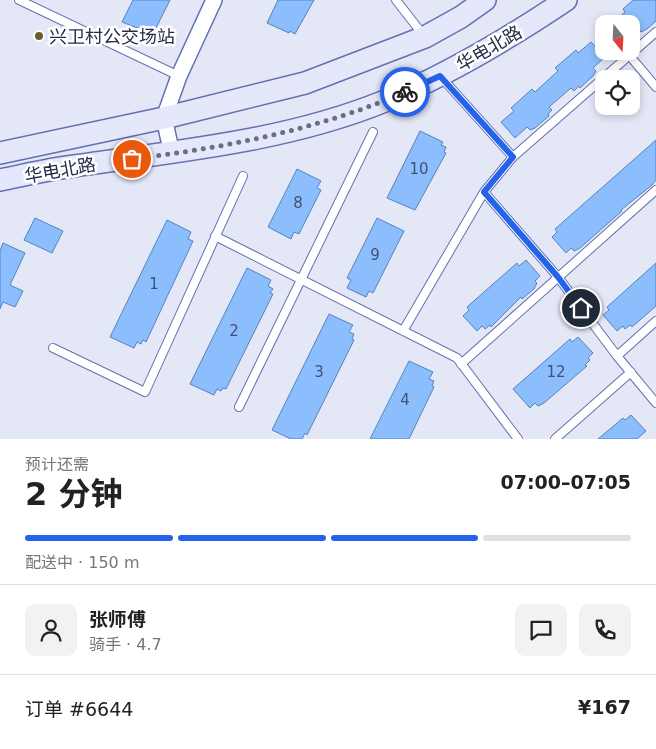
<!DOCTYPE html>
<html lang="zh">
<head>
<meta charset="utf-8">
<style>
  body { margin:0; font-family:"DejaVu Sans","Noto Sans SC",sans-serif; background:#f2f2f2; color:#222; height:100vh; display:flex; flex-direction:column; font-size:19px; white-space:nowrap }
  * { box-sizing:border-box; margin:0 }
  p { font-size:16px; color:#767676 }
  .icon { flex:none; width:28px; height:28px; fill:none; stroke:currentColor; stroke-width:2; stroke-linecap:round; stroke-linejoin:round }
  .map { position:relative; height:439px; overflow:hidden }
  .panel { display:flex; flex-direction:column; background:#fff; flex:1 }
  .panel>* { flex:none }
  .needle { width:32px; rotate:162deg }
  .tools { position:absolute; left:595px; top:15px; display:grid; gap:10px }
  .tools a { display:grid; place-items:center; width:45px; height:45px; border-radius:10px; background:#fff; box-shadow:0 2px 8px #0003; font-size:25px }
  .pin { position:absolute; display:grid; place-items:center; width:42px; height:42px; color:#fff; margin:-21px; border:2px solid #fff; border-radius:50%; box-shadow:0 1px 5px #0007 }
  .courier { position:absolute; display:grid; place-items:center; width:50px; height:50px; margin:-25px; border:4px solid #2563eb; border-radius:50%; background:#fff; color:#222; box-shadow:0 1px 6px #0007 }
  .headline em { font-style:normal; font-weight:700 }
  .headline div { display:flex; flex-direction:column-reverse }
  .headline { display:flex; align-items:center; justify-content:space-between; height:85px; padding:0 25px }
  h1 { font-size:32px; font-weight:700; line-height:38px }
  .bar { display:grid; grid-template-columns:repeat(4,1fr); gap:8px 5px; align-content:center; height:60px; padding:0 25px }
  .bar i { height:6px; border-radius:4px; background:#e0e0e0 }
  .bar .active { background:#2563eb }
  .bar p { grid-column:span 4 }
  .line { display:flex; align-items:center; gap:12px; padding:0 25px; border-top:1px solid #e0e0e0 }
  .line div { flex:1 }
  .round { display:grid; place-items:center; flex:none; width:52px; height:52px; border-radius:10px; background:#f2f2f2 }
  .map>svg:first-child { display:block }
  .building { fill:#8cbefd; stroke:#5483be }
  .lines { fill:none; stroke-linecap:round; stroke-linejoin:round }
  .service-casing { stroke:#6470b3; stroke-width:10 }
  .minor-casing { stroke:#6470b3; stroke-width:18 }
  .secondary-casing { stroke:#6470b3; stroke-width:24 }
  .service { stroke:#fff; stroke-width:8 }
  .minor { stroke:#fff; stroke-width:15 }
  .secondary { stroke:#e4e8fa; stroke-width:21 }
  .done { stroke:#696d86; stroke-width:5; stroke-dasharray:0 9 }
  .route { stroke:#2563eb; stroke-width:6 }
  .poi-dot { fill:#6a5d2a; stroke:#fff; stroke-width:2 }
  .labels { text-anchor:middle; dominant-baseline:central; stroke-width:5; stroke-linejoin:round; paint-order:stroke }
  .number-label { font-size:15px; fill:#405076 }
  .poi-label { font-size:18px; fill:#272c49; stroke:#fff; text-anchor:start }
  .street-label { font-size:18px; fill:#272c49; stroke:#fff }
</style>
</head>
<body>
<div class="map">
<svg width="656" height="439" viewBox="0 0 656 439">
  <rect width="100%" height="100%" fill="#e3e7f6"/>
  <path class="building" d="M 133,0 L 170,0 L 155,30 L 152,28 L 150,33 L 122,22 Z
    M 278,0 L 314,0 L 295,34 L 290,31 L 289,33 L 267,23 Z
    M 633,0 L 656,0 L 656,21 L 647,29 L 641,32 L 638,28 L 631,34 L 631,24 L 612,24 L 625,12 L 623,9 Z
    M 591,42 L 605,57 L 593,68 L 596,71 L 593,76 L 580,88 L 579,86 L 574,91 L 571,88 L 549,107 L 552,110 L 548,114 L 549,116 L 535,128 L 530,130 L 527,127 L 515,138 L 501,122 L 514,111 L 511,108 L 532,89 L 535,92 L 558,71 L 555,68 L 576,50 L 578,53 Z
    M 420,131 L 443,142 L 441,145 L 446,147 L 444,152 L 446,153 L 415,210 L 387,198 Z
    M 656,140 L 656,180 L 652,185 L 621,210 L 622,211 L 580,248 L 574,251 L 571,248 L 566,253 L 552,237 L 557,232 L 555,229 Z
    M 297,169 L 321,181 L 317,188 L 321,190 L 299,234 L 294,232 L 291,239 L 268,227 Z
    M 35,218 L 63,231 L 52,253 L 24,240 Z
    M 377,218 L 404,231 L 373,293 L 369,291 L 366,297 L 347,288 L 351,280 L 347,278 Z
    M 167,220 L 191,232 L 188,239 L 193,241 L 146,342 L 143,340 L 141,344 L 137,342 L 134,348 L 110,337 Z
    M 3,243 L 25,253 L 10,285 L 23,291 L 15,307 L 3,302 L 0,309 L 0,251 Z
    M 526,260 L 540,276 L 535,281 L 537,283 L 534,289 L 522,299 L 521,297 L 491,327 L 490,325 L 485,329 L 482,326 L 477,331 L 463,316 L 469,310 L 467,307 L 517,263 L 519,266 Z
    M 656,263 L 656,306 L 632,327 L 630,325 L 625,329 L 623,326 L 617,331 L 603,315 L 609,310 L 607,307 Z
    M 247,268 L 271,280 L 268,286 L 273,289 L 270,293 L 273,294 L 226,389 L 223,388 L 221,391 L 217,389 L 214,395 L 190,384 Z
    M 329,314 L 353,325 L 349,332 L 354,334 L 352,339 L 354,340 L 307,435 L 305,433 L 302,439 L 291,439 L 272,430 Z
    M 578,337 L 593,353 L 588,358 L 590,360 L 585,365 L 587,366 L 544,403 L 538,406 L 535,403 L 530,408 L 513,389 L 570,339 L 572,342 Z
    M 409,361 L 433,372 L 429,379 L 434,381 L 432,386 L 434,387 L 420,416 L 409,439 L 370,439 Z
    M 631,415 L 646,431 L 637,439 L 598,439 L 623,418 L 625,420 Z"/>
  <g class="lines">
    <g class="service-casing">
      <path id="service" d="M 19,0 L 179,76
        M 396,0 L 424,36
        M 629,55 L 656,87
        M 441,77 L 513,157 L 484,192 L 558,277 L 617,356 L 656,403
        M 513,157 L 656,32
        M 215,236 L 457,358 L 518,439
        M 403,331 L 484,192
        M 53,348 L 145,392 L 243,176
        M 617,356 L 656,321
        M 461,364 L 656,190
        M 239,407 L 373,132
        M 555,439 L 631,372"/>
    </g>
    <g class="minor-casing">
      <path id="minor" d="M 172,154 L 164,118 L 179,76 L 214,0"/>
    </g>
    <g class="secondary-casing">
      <path id="secondary" d="M 0,153 L 164,118 L 305,83 L 425,37 L 461,17 L 485,0
        M 0,180 C 25,175 49,169 74,166 C 178,151 287,141 385,101 C 449,74 508,39 566,0"/>
    </g>
    <use href="#service" class="service"/>
    <use href="#minor" class="minor"/>
    <use href="#secondary" class="secondary"/>
  </g>
  <g class="lines">
    <path class="done" d="M 132,159 C 224,148 321,129 405,92"/>
    <path class="route" d="M 405,92 L 440,76 L 513,157 L 484,192 L 558,277 L 581,308"/>
  </g>
  <circle class="poi-dot" cx="39" cy="36" r="5"/>
  <g class="labels">
    <g class="number-label">
      <text x="419" y="169">10</text>
      <text x="298" y="203">8</text>
      <text x="375" y="255">9</text>
      <text x="154" y="284">1</text>
      <text x="234" y="331">2</text>
      <text x="319" y="372">3</text>
      <text x="556" y="372">12</text>
      <text x="405" y="400">4</text>
    </g>
    <g class="poi-label">
      <text x="49" y="36">兴卫村公交场站</text>
    </g>
    <g class="street-label">
      <text transform="translate(489 48) rotate(-30)">华电北路</text>
      <text transform="translate(60 170) rotate(-10)">华电北路</text>
    </g>
  </g>
</svg>
<div class="tools">
<a><svg class="needle" viewBox="-14 -14 28 28"><path d="M0-13l5 13h-10z" fill="#e53935"/><path d="M0 13l5-13h-10z" fill="#767676"/></svg></a>
<a><svg class="icon" aria-label="locate" viewBox="0 0 24 24"><circle cx="12" cy="12" r="6"/><path d="M12 2v4M12 18v4M2 12h4M18 12h4"/></svg></a>
</div>
<div class="pin" style="left:132px;top:159px;background:#ea580c"><svg class="icon" aria-label="bag" viewBox="0 0 24 24"><path d="M5 8h14l-1 12H6zM9 8a3 3 0 0 1 6 0"/></svg></div>
<div class="pin" style="left:581px;top:308px;background:#1f2937"><svg class="icon" aria-label="home" viewBox="0 0 24 24"><path d="M3 11l9-7 9 7M6 9v11h12V9"/></svg></div>
<div class="courier" style="left:405px;top:92px"><svg class="icon" aria-label="bike" viewBox="0 0 24 24"><circle cx="6" cy="16" r="4"/><circle cx="18" cy="16" r="4"/><path d="M6 16l4-8h5l3 8M10 8l3 8H6M13 5h3"/></svg></div>
</div>
<section class="panel">
<div class="headline"><div><h1>2 分钟</h1><p>预计还需</p></div><em>07:00–07:05</em></div>
<div class="bar"><i class="active"></i><i class="active"></i><i class="active"></i><i></i><p>配送中 · 150 m</p></div>
<div class="line" style="height:90px"><a class="round"><svg class="icon" aria-label="person" viewBox="0 0 24 24"><circle cx="12" cy="8" r="4"/><path d="M4 21q1-7 8-7t8 7"/></svg></a><div><b>张师傅</b><p>骑手 · 4.7</p></div><a class="round"><svg class="icon" aria-label="chat" viewBox="0 0 24 24"><path d="M4 5h16v11H9l-5 4z"/></svg></a><a class="round"><svg class="icon" aria-label="phone" viewBox="0 0 24 24"><path d="M5 4h4l2 5-3 2q2 4 5 5l2-3 5 2v4C11 20 4 13 5 4z"/></svg></a></div>
<div class="line" style="height:65px"><div>订单 #6644</div><b>¥167</b></div>
</section>
</body>
</html>
